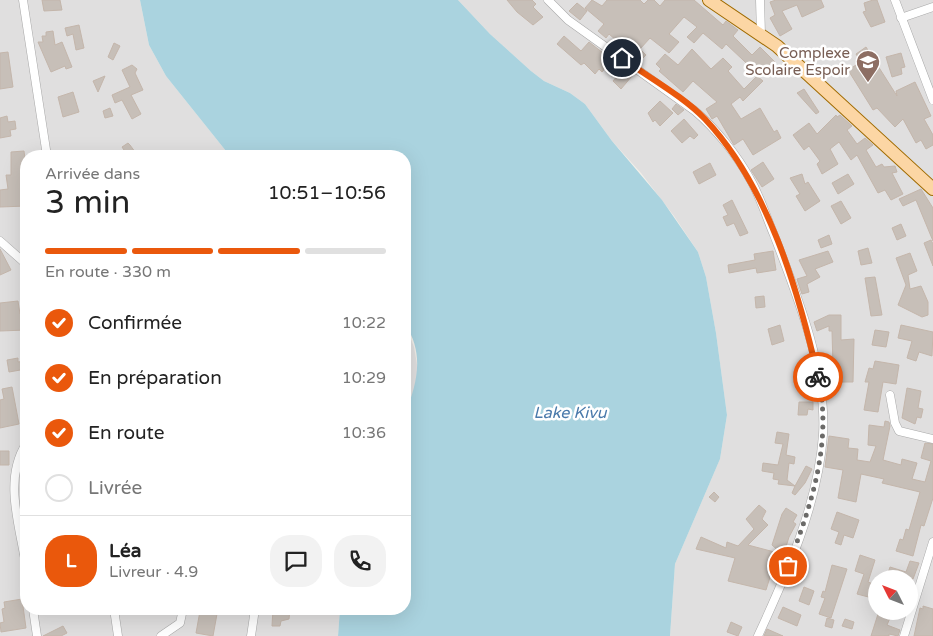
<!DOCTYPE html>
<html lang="fr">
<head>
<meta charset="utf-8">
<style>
  body { margin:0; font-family:"Varela Round",sans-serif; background:#f2f2f2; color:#222; height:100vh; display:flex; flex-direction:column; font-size:19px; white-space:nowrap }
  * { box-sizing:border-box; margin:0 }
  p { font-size:16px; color:#767676 }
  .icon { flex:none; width:28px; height:28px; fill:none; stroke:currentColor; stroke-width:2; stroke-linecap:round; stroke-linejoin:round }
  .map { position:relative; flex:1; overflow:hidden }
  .drawer { position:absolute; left:20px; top:150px; width:391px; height:465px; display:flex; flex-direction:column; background:#fff; border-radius:20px; box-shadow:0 5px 20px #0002 }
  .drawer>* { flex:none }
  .needle { width:32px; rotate:312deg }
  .tools { position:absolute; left:868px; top:570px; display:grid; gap:10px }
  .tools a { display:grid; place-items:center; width:50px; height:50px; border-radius:50%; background:#fff; box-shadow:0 5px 20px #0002; font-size:25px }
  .pin { position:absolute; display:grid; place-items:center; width:42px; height:42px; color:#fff; margin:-21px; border:2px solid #fff; border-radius:50%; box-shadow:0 1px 5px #0007 }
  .courier { position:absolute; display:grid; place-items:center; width:50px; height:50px; margin:-25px; border:4px solid #ea580c; border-radius:50%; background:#fff; color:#222; box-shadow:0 1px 6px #0007 }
  .head em { font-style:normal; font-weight:600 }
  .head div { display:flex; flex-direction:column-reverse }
  .head { display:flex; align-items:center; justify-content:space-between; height:85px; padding:0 25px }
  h1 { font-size:32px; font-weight:600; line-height:38px }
  .bar { display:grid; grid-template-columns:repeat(4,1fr); gap:8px 5px; align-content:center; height:60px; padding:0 25px }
  .bar i { height:6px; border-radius:4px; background:#e0e0e0 }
  .bar .current { background:#ea580c }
  .bar p { grid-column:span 4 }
  .line { display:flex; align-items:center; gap:12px; padding:0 25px; border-top:1px solid #e0e0e0 }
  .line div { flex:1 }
  .round { display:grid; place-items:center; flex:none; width:52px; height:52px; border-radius:20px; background:#f2f2f2 }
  ol { padding:0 25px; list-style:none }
  li { display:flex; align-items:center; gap:15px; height:55px }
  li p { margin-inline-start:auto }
  li .icon { padding:5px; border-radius:50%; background:#ea580c; color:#fff; stroke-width:4 }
  li:last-child { color:#767676 }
  li i { width:28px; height:28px; border:2px solid #e0e0e0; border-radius:50% }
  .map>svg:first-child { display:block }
  .residential { fill:#e0dfdf; fill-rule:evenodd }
  .water { fill:#aad3df }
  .building { fill:#c7bfb8; stroke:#c4b6ab }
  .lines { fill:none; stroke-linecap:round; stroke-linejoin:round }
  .minor-casing { stroke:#a9a9a9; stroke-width:9 }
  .primary-casing { stroke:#a06b00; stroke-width:14 }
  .minor { stroke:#fff; stroke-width:8 }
  .primary { stroke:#fcd6a4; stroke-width:12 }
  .done { stroke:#6b6a68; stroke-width:5; stroke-dasharray:0 9 }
  .route { stroke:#ea580c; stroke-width:6 }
  .labels { text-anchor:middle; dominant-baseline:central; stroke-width:5; stroke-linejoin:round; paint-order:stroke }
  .education-label { font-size:15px; fill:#785e54; stroke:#fff; text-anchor:end }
  .water-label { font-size:16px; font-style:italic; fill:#4a7aab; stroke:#fff }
</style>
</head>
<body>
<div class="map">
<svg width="933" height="636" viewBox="0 0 933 636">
  <rect width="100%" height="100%" fill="#f2efe9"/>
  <path class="residential" d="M 0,0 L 140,0 L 149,45 L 166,76 L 230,156 L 26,156 L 26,609 L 340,609 L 338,636 L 0,636 Z
    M 458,0 L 933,0 L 933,636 L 670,636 L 675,564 L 720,459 L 727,415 L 716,333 L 706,277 L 698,252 L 674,216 L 641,173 L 612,141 L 585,104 L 570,93 L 544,81 L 531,71 L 490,34 ZM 876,579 L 909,579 L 909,611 L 876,611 Z
    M 405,324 L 414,347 L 418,370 L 416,385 L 405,414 Z"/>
  <path class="water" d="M 140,0 L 458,0 L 490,34 L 531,71 L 544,81 L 570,93 L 585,104 L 612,141 L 662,200 L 698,252 L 706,277 L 716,333 L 727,415 L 720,459 L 675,564 L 670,636 L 338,636 L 340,609 L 405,609 L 405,414 C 417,384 425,354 405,324 L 405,156 L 230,156 L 166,76 L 149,45 Z"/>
  <path class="building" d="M 42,0 L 60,0 L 62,10 L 44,11 Z
    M 507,0 L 532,0 L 536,4 L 533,7 L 543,17 L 533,25 L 517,12 Z
    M 592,0 L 602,6 L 607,0 L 640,0 L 644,4 L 648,0 L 654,0 L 660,6 L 665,0 L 694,0 L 723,25 L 726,21 L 738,30 L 733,36 L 752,55 L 760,47 L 775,62 L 760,76 L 726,44 L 722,49 L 703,33 L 694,43 L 687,37 L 697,27 L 684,17 L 669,34 L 679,42 L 669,53 L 650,38 L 640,49 L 646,55 L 640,61 L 609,34 L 606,38 L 598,31 L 604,24 L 585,8 Z
    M 776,0 L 821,0 L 824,7 L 802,17 L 797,5 L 782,11 L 792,29 L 780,36 L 770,18 L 775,15 L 770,2 Z
    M 873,0 L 877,0 L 885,22 L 871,27 L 863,12 L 866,11 L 864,3 Z
    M 577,3 L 587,11 L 580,20 L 569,11 Z
    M 79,25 L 84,48 L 76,50 L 73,34 L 67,36 L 65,28 Z
    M 53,31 L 55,45 L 62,42 L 72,67 L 66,69 L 65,66 L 51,72 L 38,42 L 43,42 L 42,36 L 46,36 L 46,32 Z
    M 564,36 L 581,51 L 589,42 L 612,60 L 602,72 L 599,69 L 595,74 L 584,63 L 581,65 L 557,44 Z
    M 114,43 L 120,46 L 113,60 L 108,57 Z
    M 866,47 L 897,96 L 896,91 L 915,82 L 931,116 L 924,119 L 933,135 L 933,145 L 926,149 L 921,140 L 916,143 L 903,119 L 895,127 L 877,108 L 873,110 L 848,70 L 861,62 L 856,54 Z
    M 692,49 L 711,69 L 723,58 L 732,67 L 728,71 L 744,89 L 757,76 L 763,81 L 743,101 L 740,97 L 731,104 L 741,119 L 760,108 L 774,132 L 777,130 L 781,138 L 753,155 L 743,139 L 734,145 L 717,116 L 712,119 L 706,109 L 717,102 L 693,81 L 683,92 L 659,71 L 661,69 L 656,64 L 665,54 L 678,65 Z
    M 8,52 L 13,87 L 0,89 L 0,53 Z
    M 901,53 L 905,67 L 901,68 L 902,74 L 892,77 L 886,57 Z
    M 132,65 L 137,69 L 135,73 L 143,90 L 131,95 L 141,114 L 132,119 L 122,100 L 115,103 L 112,95 L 130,87 L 122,70 Z
    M 624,68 L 632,76 L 621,89 L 613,81 Z
    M 105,76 L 98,92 L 93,81 Z
    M 804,89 L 819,112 L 816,114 L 797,93 Z
    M 73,92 L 79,112 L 63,117 L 58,97 Z
    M 660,101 L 673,113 L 660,126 L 655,120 L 653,122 L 648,113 Z
    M 676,104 L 684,110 L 678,115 L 672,109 Z
    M 110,108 L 113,116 L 105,118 L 103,111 Z
    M 836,115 L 837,117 L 840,115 L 852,126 L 847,130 L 857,144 L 865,138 L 873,145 L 866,150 L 876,167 L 882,164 L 884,167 L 895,166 L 897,172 L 892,173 L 903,194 L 891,200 L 885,190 L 878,193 L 857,155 L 851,160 L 839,142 L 830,149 L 838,164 L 822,174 L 817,164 L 820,161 L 809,146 L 804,150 L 793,135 L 809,123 L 817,134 Z
    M 7,116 L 8,122 L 15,121 L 16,129 L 10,130 L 11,136 L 0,138 L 0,118 Z
    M 684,119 L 698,135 L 694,139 L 690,136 L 682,143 L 671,131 Z
    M 128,143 L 130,145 L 138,156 L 124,156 L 121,152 L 124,150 L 122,147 Z
    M 24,151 L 26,166 L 26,206 L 0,207 L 0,190 L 8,189 L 6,175 L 11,175 L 11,152 Z
    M 763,162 L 774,179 L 762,187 L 751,170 Z
    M 710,163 L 716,175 L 699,184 L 693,172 Z
    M 802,174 L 805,184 L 808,182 L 820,201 L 805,211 L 796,196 L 800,194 L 790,178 Z
    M 848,174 L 854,184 L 838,194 L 832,183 Z
    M 921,189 L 933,208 L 933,241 L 916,200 L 903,206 L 899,199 Z
    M 732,200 L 748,233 L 740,236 L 734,223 L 727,226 L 723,217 L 728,215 L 723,205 Z
    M 841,201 L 851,218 L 841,224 L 831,206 Z
    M 901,224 L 906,236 L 897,240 L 892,228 Z
    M 829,235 L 832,244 L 821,248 L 818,240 Z
    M 931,240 L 933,244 L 933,266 L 924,243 Z
    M 868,248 L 872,263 L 861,265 L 858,251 Z
    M 0,249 L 11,270 L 0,275 Z
    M 773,251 L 776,270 L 757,273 L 756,268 L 729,273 L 728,265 L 755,260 L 754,254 Z
    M 828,251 L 833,262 L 815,269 L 820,277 L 807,284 L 809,292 L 802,294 L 797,279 L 807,276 L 799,260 Z
    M 910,253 L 917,271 L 908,275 L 910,289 L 921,286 L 928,302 L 928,315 L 922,317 L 898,305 L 906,285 L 896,258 Z
    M 875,277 L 882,315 L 871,316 L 865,278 Z
    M 764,296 L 765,307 L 756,308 L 755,297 Z
    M 18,301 L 20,314 L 26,313 L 26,330 L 0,331 L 0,303 Z
    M 829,315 L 841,315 L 841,340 L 854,339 L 853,382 L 841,382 L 840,366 L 833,367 L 832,331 L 829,331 L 829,326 L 817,331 L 814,322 Z
    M 780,325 L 784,341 L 772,345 L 768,329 Z
    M 901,325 L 933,332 L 932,356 L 919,352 L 916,361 L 907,358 L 912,341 L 898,338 Z
    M 875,330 L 889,332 L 886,347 L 872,345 Z
    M 18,358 L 18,362 L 26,361 L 26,369 L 9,372 L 7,360 Z
    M 875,361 L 899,365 L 896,384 L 883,382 L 878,412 L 864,410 L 869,382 L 865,382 L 869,368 L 873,369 Z
    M 12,387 L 19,424 L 0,428 L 0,400 L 4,399 L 2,389 Z
    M 907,388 L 921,391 L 918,408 L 923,409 L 921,418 L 917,417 L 915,424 L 902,418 Z
    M 799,402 L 813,402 L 813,410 L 808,409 L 807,415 L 798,415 Z
    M 885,421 L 889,422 L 890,426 L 883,460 L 901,465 L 902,459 L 917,463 L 912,479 L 925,482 L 931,461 L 921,458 L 925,443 L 933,444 L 933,498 L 924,526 L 921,525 L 913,556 L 896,551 L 900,539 L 903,540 L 906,529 L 909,530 L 920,492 L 882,483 L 884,479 L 861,474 L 856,502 L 838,498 L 843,470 L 825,467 L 829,436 L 849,439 L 848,448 L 858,449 L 857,460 L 870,462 L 876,446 L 868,445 L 869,425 L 884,427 Z
    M 777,432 L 789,434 L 786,455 L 795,457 L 794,464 L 789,463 L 787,480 L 795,486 L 806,466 L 812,469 L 805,483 L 795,495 L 792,493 L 795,486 L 778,484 L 779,480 L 773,479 L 774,473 L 762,471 L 763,463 L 778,465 L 783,444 L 775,443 Z
    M 0,451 L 9,451 L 9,465 L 0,465 Z
    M 714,492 L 719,497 L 715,502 L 709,497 Z
    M 759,505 L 766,511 L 762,519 L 768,525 L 748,545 L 782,554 L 772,545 L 782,514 L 786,508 L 797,515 L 793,522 L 796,524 L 789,537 L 780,566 L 774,564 L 766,590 L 728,581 L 735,558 L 696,549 L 701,537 L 726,548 L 727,542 L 738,546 L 754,529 L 746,519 Z
    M 837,512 L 859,520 L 853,538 L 844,535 L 841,545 L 835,543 L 839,532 L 831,529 Z
    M 860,555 L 875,560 L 868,582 L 876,585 L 876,599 L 857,594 L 864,574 L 855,571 Z
    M 910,561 L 919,563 L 913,579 L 886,579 L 890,567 L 906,572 Z
    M 832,565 L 847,569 L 831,618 L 819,614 L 825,598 L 821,597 L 823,591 L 825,592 Z
    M 804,587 L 814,591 L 809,605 L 799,601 Z
    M 22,599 L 26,628 L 1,632 L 0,623 L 4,622 L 2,609 L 5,608 L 4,602 Z
    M 923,606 L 933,609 L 933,636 L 914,636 L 920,608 L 923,609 Z
    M 783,607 L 801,615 L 797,626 L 778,618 Z
    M 273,609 L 290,609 L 289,619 L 281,621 L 280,626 L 272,626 Z
    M 200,611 L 217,614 L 213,636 L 196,633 Z
    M 879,611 L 893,611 L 887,625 L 900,630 L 898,636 L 889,634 L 889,636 L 871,636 Z
    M 827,618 L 834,620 L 832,628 L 825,626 Z
    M 845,619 L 854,622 L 852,629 L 842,626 Z
    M 731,622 L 742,627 L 738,636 L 727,632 Z
    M 63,626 L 67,633 L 61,636 L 43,636 Z
    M 767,629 L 783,636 L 764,636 Z"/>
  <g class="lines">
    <g class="minor-casing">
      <path id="minor" d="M 23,0 L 47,156
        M 548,0 L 568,20 L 695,111 C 716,129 737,155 750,179 C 760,196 766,216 774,235 C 797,295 827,370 823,435 C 818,505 787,573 758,636
        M 760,0 L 761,34
        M 895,0 L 933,100
        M 901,18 L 933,7
        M 0,241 L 26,264
        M 890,395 L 895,423 L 899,431 L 933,439
        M 26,444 C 3,480 20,526 26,566
        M 33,609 L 37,636
        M 114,609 L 118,636
        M 161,636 L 180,623 L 183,609
        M 251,636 L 255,609
        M 904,636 L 933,542"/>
    </g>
    <g class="primary-casing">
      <path id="primary" d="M 709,0 L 777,46 L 933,189"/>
    </g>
    <use href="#minor" class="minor"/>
    <use href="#primary" class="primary"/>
  </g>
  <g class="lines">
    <path class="done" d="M 788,566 C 811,506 833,442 818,377"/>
    <path class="route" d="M 622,58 C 648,77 683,96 705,119 C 768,186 798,289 818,377"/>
  </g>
  <defs>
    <g id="school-pin" transform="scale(1.25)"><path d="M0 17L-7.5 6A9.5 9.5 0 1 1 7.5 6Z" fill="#8d6e63" stroke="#fff"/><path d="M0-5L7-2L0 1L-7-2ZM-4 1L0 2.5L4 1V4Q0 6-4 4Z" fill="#fff"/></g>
  </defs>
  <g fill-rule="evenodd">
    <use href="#school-pin" x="868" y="62"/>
  </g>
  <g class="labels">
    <g class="education-label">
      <text x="850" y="53">Complexe<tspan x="850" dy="17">Scolaire Espoir</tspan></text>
    </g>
    <g class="water-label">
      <text x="570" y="413">Lake Kivu</text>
    </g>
  </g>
</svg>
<div class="tools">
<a><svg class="needle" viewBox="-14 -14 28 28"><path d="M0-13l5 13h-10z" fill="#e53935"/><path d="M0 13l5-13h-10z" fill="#767676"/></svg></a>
</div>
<div class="pin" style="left:788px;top:566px;background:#ea580c"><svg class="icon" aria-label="bag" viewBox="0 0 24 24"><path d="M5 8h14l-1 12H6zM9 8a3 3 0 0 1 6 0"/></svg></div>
<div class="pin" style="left:622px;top:58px;background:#1f2937"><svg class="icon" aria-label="home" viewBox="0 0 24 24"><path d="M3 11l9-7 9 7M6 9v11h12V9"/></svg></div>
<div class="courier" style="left:818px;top:377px"><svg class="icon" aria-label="bike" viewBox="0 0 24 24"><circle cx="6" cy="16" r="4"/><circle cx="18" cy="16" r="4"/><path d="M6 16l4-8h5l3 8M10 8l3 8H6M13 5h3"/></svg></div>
<section class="drawer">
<div class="head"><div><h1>3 min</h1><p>Arrivée dans</p></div><em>10:51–10:56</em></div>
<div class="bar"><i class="current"></i><i class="current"></i><i class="current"></i><i></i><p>En route · 330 m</p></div>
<ol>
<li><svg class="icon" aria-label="check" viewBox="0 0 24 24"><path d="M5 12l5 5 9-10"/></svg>Confirmée<p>10:22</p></li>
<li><svg class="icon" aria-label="check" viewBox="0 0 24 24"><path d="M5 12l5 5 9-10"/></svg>En préparation<p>10:29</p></li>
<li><svg class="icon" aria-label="check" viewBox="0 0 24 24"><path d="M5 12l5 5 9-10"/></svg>En route<p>10:36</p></li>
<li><i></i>Livrée</li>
</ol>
<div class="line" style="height:90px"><b class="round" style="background:#ea580c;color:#fff">L</b><div><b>Léa</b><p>Livreur · 4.9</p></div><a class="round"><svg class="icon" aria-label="chat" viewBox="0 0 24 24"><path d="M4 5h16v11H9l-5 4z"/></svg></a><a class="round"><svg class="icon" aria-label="phone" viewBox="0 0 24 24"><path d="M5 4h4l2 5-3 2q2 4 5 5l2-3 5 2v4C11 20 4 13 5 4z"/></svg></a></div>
</section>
</div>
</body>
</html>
